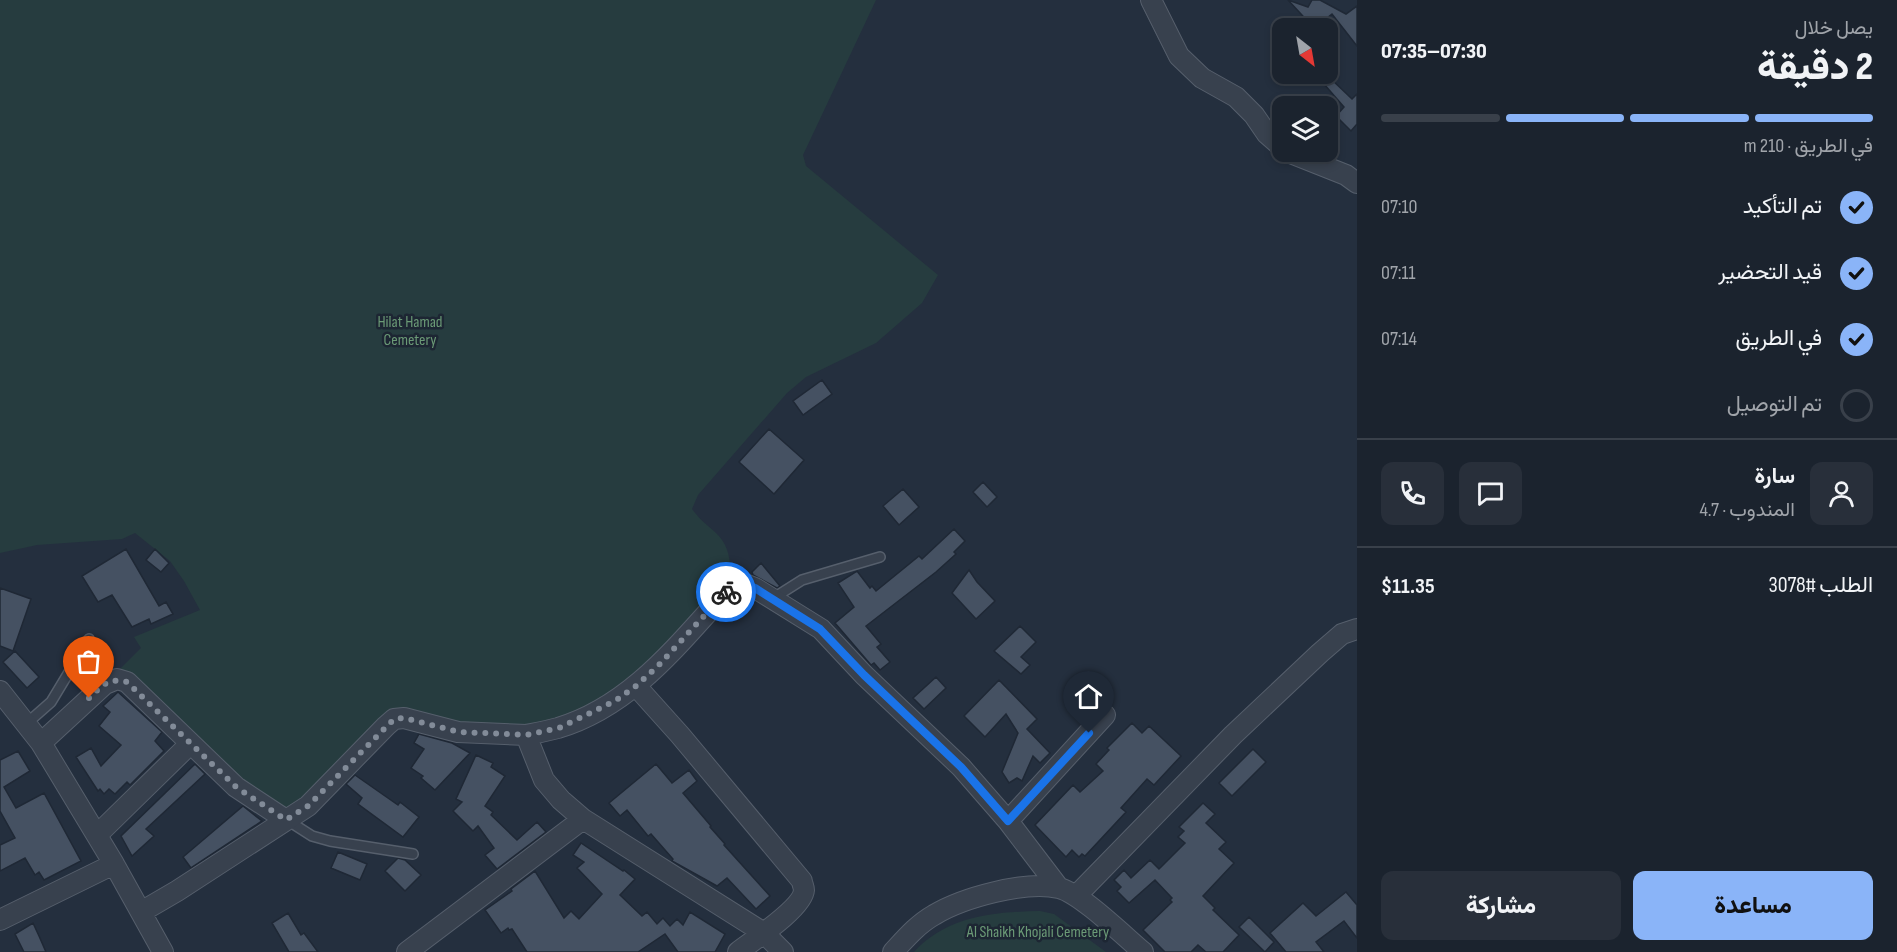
<!DOCTYPE html>
<html lang="ar">
<head>
<meta charset="utf-8">
<style>
  body { margin:0; font-family:"Sofia Sans Condensed",Vazirmatn,sans-serif; background:#282f3a; color:#f1f3f6; direction:rtl; height:100vh; display:flex; flex-direction:column; font-size:22px; white-space:nowrap }
  * { box-sizing:border-box; margin:0 }
  p { font-size:20px; color:#a0a4aa }
  .icon { flex:none; width:33px; height:33px; fill:none; stroke:currentColor; stroke-width:2; stroke-linecap:round; stroke-linejoin:round }
  .map { position:relative; flex:1; overflow:hidden; direction:ltr }
  .side { display:flex; flex-direction:column; background:#1b232e; width:540px }
  .side>* { flex:none }
  .needle { width:39px; rotate:149deg }
  .controls { position:absolute; left:1272px; top:18px; display:grid; gap:12px }
  .controls a { display:grid; place-items:center; width:66px; height:66px; border-radius:12px; background:#1b232e; box-shadow:0 3px 9px #0003,0 0 0 2px #39404a; font-size:30px }
  .pin { position:absolute; display:grid; place-items:center; width:51px; height:51px; color:#fff; margin:-62px -26px; border-radius:50% 50% 50% 0; rotate:-45deg; box-shadow:0 0 6px #0007 }
  .pin .icon { rotate:45deg }
  .courier { position:absolute; display:grid; place-items:center; width:60px; height:60px; margin:-30px; border:4px solid #1a73e8; border-radius:50%; background:#fff; color:#222; box-shadow:0 2px 8px #0007 }
  .overview em { font-style:normal; font-weight:800 }
  .overview div { display:flex; flex-direction:column-reverse }
  .overview { display:flex; align-items:center; justify-content:space-between; height:102px; padding:0 24px }
  h1 { font-size:39px; font-weight:800; line-height:45px }
  .bar { display:grid; grid-template-columns:repeat(4,1fr); gap:9px 6px; align-content:center; height:72px; padding:0 24px }
  .bar i { height:8px; border-radius:4px; background:#39404a }
  .bar .current { background:#8ab4f8 }
  .bar p { grid-column:span 4 }
  .line { display:flex; align-items:center; gap:15px; padding:0 24px; border-top:2px solid #39404a }
  .line div { flex:1 }
  .round { display:grid; place-items:center; flex:none; width:63px; height:63px; border-radius:12px; background:#282f3a }
  ol { padding:0 24px; list-style:none }
  li { display:flex; align-items:center; gap:18px; height:66px }
  li p { margin-inline-start:auto }
  li .icon { padding:6px; border-radius:50%; background:#8ab4f8; color:#111; stroke-width:4 }
  li:last-child { color:#a0a4aa }
  li i { width:33px; height:33px; border:3px solid #39404a; border-radius:50% }
  .primary-button { display:flex; gap:12px; margin-top:auto; padding:12px 24px }
  .primary-button a { flex:1; height:69px; border-radius:12px; background:#8ab4f8; color:#111; font-size:24px; font-weight:800; line-height:69px; text-align:center }
  .primary-button a+a { background:#282f3a; color:#f1f3f6 }
  main { display:flex; flex:1; min-height:0 }
  .map>svg:first-child { display:block }
  .green { fill:#263c3f }
  .building { fill:#455162; stroke:#1f2835; stroke-width:1.5 }
  .lines { fill:none; stroke-linecap:round; stroke-linejoin:round }
  .lane-casing { stroke:#565f6c; stroke-width:12 }
  .street-casing { stroke:#565f6c; stroke-width:22 }
  .lane { stroke:#38414e; stroke-width:9 }
  .street { stroke:#38414e; stroke-width:20 }
  .done { stroke:#828b98; stroke-width:6; stroke-dasharray:0 10.8 }
  .route { stroke:#1a73e8; stroke-width:8 }
  .labels { text-anchor:middle; dominant-baseline:central; stroke-width:5; stroke-linejoin:round; paint-order:stroke }
  .park-label { font-size:16px; fill:#6b9a76; stroke:#1d2633 }
</style>
</head>
<body>
<main>
<section class="side">
<div class="overview"><div><h1>2 دقيقة</h1><p>يصل خلال</p></div><em>07:30–07:35</em></div>
<div class="bar"><i class="current"></i><i class="current"></i><i class="current"></i><i></i><p>في الطريق · 210 m</p></div>
<ol>
<li><svg class="icon" aria-label="check" viewBox="0 0 24 24"><path d="M5 12l5 5 9-10"/></svg>تم التأكيد<p>07:10</p></li>
<li><svg class="icon" aria-label="check" viewBox="0 0 24 24"><path d="M5 12l5 5 9-10"/></svg>قيد التحضير<p>07:11</p></li>
<li><svg class="icon" aria-label="check" viewBox="0 0 24 24"><path d="M5 12l5 5 9-10"/></svg>في الطريق<p>07:14</p></li>
<li><i></i>تم التوصيل</li>
</ol>
<div class="line" style="height:108px"><a class="round"><svg class="icon" aria-label="person" viewBox="0 0 24 24"><circle cx="12" cy="8" r="4"/><path d="M4 21q1-7 8-7t8 7"/></svg></a><div><b>سارة</b><p>المندوب · 4.7</p></div><a class="round"><svg class="icon" aria-label="chat" viewBox="0 0 24 24"><path d="M4 5h16v11H9l-5 4z"/></svg></a><a class="round"><svg class="icon" aria-label="phone" viewBox="0 0 24 24"><path d="M5 4h4l2 5-3 2q2 4 5 5l2-3 5 2v4C11 20 4 13 5 4z"/></svg></a></div>
<div class="line" style="height:78px"><div>الطلب #3078</div><b>$11.35</b></div>
<div class="primary-button"><a>مساعدة</a><a>مشاركة</a></div>
</section>
<div class="map">
<svg width="1357" height="952" viewBox="0 0 1357 952">
  <rect width="100%" height="100%" fill="#242f3e"/>
  <path class="green" d="M 0,0 L 876,0 L 803,155 L 806,166 L 938,275 L 922,303 L 876,343 L 806,377 L 787,393 L 698,495 L 692,509 C 699,519 707,525 716,533 C 733,549 732,572 726,593 L 630,693 L 540,736 L 392,711 L 293,813 L 266,818 L 255,812 L 201,764 L 115,674 L 141,648 L 134,637 L 200,610 L 184,581 L 170,561 L 135,533 L 122,539 L 37,545 L 0,553 Z
    M 1040,911 L 1054,914 L 1106,952 L 914,952 C 947,916 993,912 1040,911 Z"/>
  <path class="building" d="M 1288,0 L 1308,7 L 1312,0 L 1320,0 L 1346,14 L 1357,6 L 1357,46 L 1332,14 L 1314,28 Z
    M 1330,78 L 1352,99 L 1357,94 L 1357,124 L 1351,131 L 1336,116 L 1344,107 L 1324,84 Z
    M 822,380 L 832,394 L 803,415 L 793,401 Z
    M 769,429 L 804,460 L 774,494 L 739,462 Z
    M 983,482 L 997,497 L 987,507 L 973,492 Z
    M 903,489 L 919,507 L 899,525 L 883,506 Z
    M 954,529 L 965,541 L 954,552 L 956,554 L 936,572 L 866,626 L 881,644 L 877,647 L 890,662 L 880,670 L 874,663 L 871,665 L 835,623 L 854,607 L 838,583 L 857,571 L 870,588 L 872,586 L 876,591 L 919,556 L 922,559 Z
    M 126,549 L 159,606 L 166,602 L 173,614 L 151,624 L 149,619 L 132,627 L 112,595 L 98,602 L 82,576 Z
    M 155,549 L 169,563 L 161,572 L 146,560 Z
    M 761,563 L 780,586 L 777,588 L 753,575 L 752,572 Z
    M 969,570 L 977,582 L 995,601 L 976,619 L 952,593 Z
    M 0,588 L 31,599 L 13,651 L 0,646 Z
    M 1020,626 L 1036,642 L 1021,657 L 1030,665 L 1021,674 L 994,651 Z
    M 15,651 L 39,677 L 27,688 L 3,662 Z
    M 936,677 L 946,688 L 924,709 L 913,698 Z
    M 999,680 L 1037,719 L 1027,729 L 1050,753 L 1040,763 L 1033,756 L 1022,781 L 1017,778 L 1009,783 L 1002,772 L 1018,733 L 1006,714 L 985,737 L 964,716 Z
    M 118,692 L 162,732 L 155,741 L 164,751 L 130,785 L 127,782 L 115,794 L 109,789 L 104,794 L 100,789 L 98,791 L 76,757 L 91,748 L 101,766 L 121,745 L 99,726 L 110,712 L 103,706 Z
    M 1132,723 L 1142,733 L 1149,726 L 1181,756 L 1154,785 L 1147,779 L 1121,808 L 1126,812 L 1085,856 L 1082,854 L 1079,857 L 1072,850 L 1066,857 L 1035,825 L 1073,785 L 1080,792 L 1103,771 L 1096,764 L 1109,750 L 1107,748 Z
    M 419,734 L 452,743 L 470,753 L 435,790 L 421,778 L 423,776 L 411,768 L 424,749 L 414,743 Z
    M 1253,749 L 1266,762 L 1232,796 L 1219,783 Z
    M 18,751 L 30,771 L 4,787 L 16,808 L 44,793 L 81,861 L 44,880 L 39,872 L 35,875 L 25,858 L 0,871 L 0,845 L 15,838 L 0,811 L 0,760 Z
    M 476,755 L 493,763 L 491,767 L 505,776 L 485,806 L 493,812 L 491,815 L 517,840 L 537,822 L 546,832 L 497,869 L 485,855 L 494,848 L 478,826 L 473,831 L 453,811 L 462,802 L 456,799 Z
    M 195,764 L 205,774 L 146,829 L 154,836 L 132,856 L 121,836 Z
    M 656,764 L 672,783 L 689,770 L 697,781 L 683,793 L 711,826 L 710,827 L 725,844 L 724,845 L 770,896 L 756,909 L 727,878 L 717,886 L 672,861 L 673,859 L 651,834 L 648,836 L 627,810 L 620,816 L 609,803 Z
    M 355,775 L 398,805 L 400,802 L 419,817 L 403,837 L 358,804 L 362,798 L 346,784 Z
    M 1203,803 L 1215,814 L 1206,823 L 1226,842 L 1219,849 L 1234,863 L 1203,896 L 1215,908 L 1213,910 L 1239,935 L 1223,952 L 1206,952 L 1198,945 L 1191,952 L 1165,952 L 1143,930 L 1172,902 L 1170,900 L 1172,898 L 1155,880 L 1129,903 L 1117,891 L 1121,887 L 1114,880 L 1124,870 L 1131,878 L 1150,860 L 1159,869 L 1185,843 L 1178,837 L 1184,831 L 1179,827 Z
    M 243,806 L 262,821 L 191,868 L 183,857 Z
    M 581,843 L 623,871 L 624,870 L 635,879 L 620,895 L 642,916 L 647,912 L 657,924 L 663,918 L 670,926 L 677,919 L 683,925 L 690,912 L 725,934 L 715,952 L 678,952 L 665,934 L 638,952 L 527,952 L 512,929 L 509,930 L 508,928 L 501,933 L 485,910 L 512,891 L 511,889 L 535,871 L 564,918 L 571,911 L 579,919 L 602,894 L 577,868 L 584,862 L 573,855 Z
    M 338,852 L 367,864 L 360,880 L 331,868 Z
    M 398,858 L 405,860 L 421,875 L 405,891 L 385,871 Z
    M 1346,892 L 1357,905 L 1357,938 L 1344,921 L 1316,942 L 1324,952 L 1286,952 L 1270,933 L 1303,903 L 1316,916 Z
    M 288,913 L 301,935 L 304,933 L 318,952 L 289,952 L 272,923 Z
    M 1249,917 L 1274,942 L 1265,952 L 1239,927 Z
    M 33,923 L 39,936 L 46,952 L 24,952 L 15,934 Z"/>
  <g class="lines">
    <g class="lane-casing">
      <path id="lane" d="M 772,599 L 802,580 L 880,557
        M 26,724 L 51,702 L 89,639
        M 287,820 L 312,836 L 330,841 L 413,854"/>
    </g>
    <g class="street-casing">
      <path id="street" d="M 1151,0 L 1179,56 L 1202,78 L 1236,97 L 1254,115 L 1267,134 L 1282,147
        M 1288,152 L 1346,175 L 1357,183
        M 636,686 L 680,735 L 802,881 C 802,884 804,887 804,890 C 803,908 752,941 738,952
        M 0,691 L 41,743 L 114,864 L 163,952
        M 526,735 C 536,733 547,731 558,728 C 632,706 679,643 729,589 L 742,583 L 755,588 L 821,629 L 864,675 L 961,767 L 1008,821 L 1059,888
        M 41,743 L 105,684 L 117,679 L 127,682 L 236,787 L 286,820
        M 1008,821 L 1105,715
        M 97,835 L 190,744
        M 1076,896 L 1233,735 L 1320,653 L 1342,634 L 1357,629
        M 141,912 L 177,891 L 308,806 L 386,726 L 394,719 L 404,718 L 458,732 L 526,735 L 544,780 L 561,800 L 583,819 L 764,933 L 783,952
        M 0,920 L 114,864
        M 407,952 L 583,819
        M 893,952 C 906,938 918,924 934,915 C 962,898 1026,880 1059,888 C 1080,893 1124,936 1143,952"/>
    </g>
    <use href="#lane" class="lane"/>
    <use href="#street" class="street"/>
  </g>
  <g class="lines">
    <path class="done" d="M 89,698 C 102,686 108,677 127,682 L 236,787 L 286,820 L 308,806 L 394,719 L 404,718 L 459,732 L 483,733 L 526,735 L 559,728 L 615,701 L 636,686 L 658,666 L 726,592"/>
    <path class="route" d="M 726,592 L 742,583 L 755,588 L 820,629 L 864,675 L 961,767 L 1008,821 L 1089,733"/>
  </g>
  <g class="labels">
    <g class="park-label">
      <text x="410" y="322">Hilat Hamad<tspan x="410" dy="18">Cemetery</tspan></text>
      <text x="1038" y="932">Al Shaikh Khojali Cemetery</text>
    </g>
  </g>
</svg>
<div class="controls">
<a><svg class="needle" viewBox="-14 -14 28 28"><path d="M0-13l5 13h-10z" fill="#e53935"/><path d="M0 13l5-13h-10z" fill="#a0a4aa"/></svg></a>
<a><svg class="icon" aria-label="layers" viewBox="0 0 24 24"><path d="M12 4l9 5-9 5-9-5zM3 14l9 5 9-5"/></svg></a>
</div>
<div class="pin" style="left:89px;top:698px;background:#ea580c"><svg class="icon" aria-label="bag" viewBox="0 0 24 24"><path d="M5 8h14l-1 12H6zM9 8a3 3 0 0 1 6 0"/></svg></div>
<div class="pin" style="left:1089px;top:733px;background:#1f2937"><svg class="icon" aria-label="home" viewBox="0 0 24 24"><path d="M3 11l9-7 9 7M6 9v11h12V9"/></svg></div>
<div class="courier" style="left:726px;top:592px"><svg class="icon" aria-label="bike" viewBox="0 0 24 24"><circle cx="6" cy="16" r="4"/><circle cx="18" cy="16" r="4"/><path d="M6 16l4-8h5l3 8M10 8l3 8H6M13 5h3"/></svg></div>
</div>
</main>
</body>
</html>
